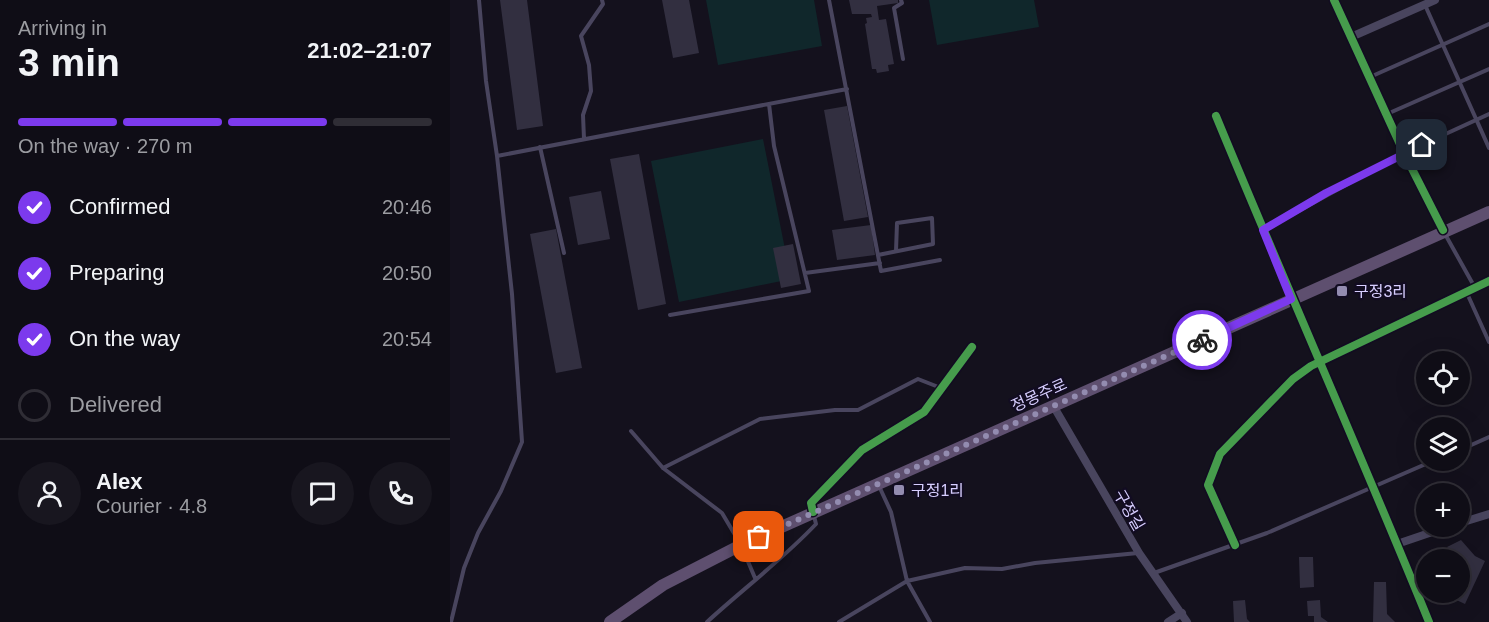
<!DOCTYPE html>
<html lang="en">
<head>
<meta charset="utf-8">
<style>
  body { margin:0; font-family:Arial,"Noto Sans KR",sans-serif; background:#18161f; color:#f1f3f6; height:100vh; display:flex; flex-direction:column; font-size:22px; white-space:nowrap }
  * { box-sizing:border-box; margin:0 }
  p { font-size:20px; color:#9b9ca1 }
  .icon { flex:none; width:33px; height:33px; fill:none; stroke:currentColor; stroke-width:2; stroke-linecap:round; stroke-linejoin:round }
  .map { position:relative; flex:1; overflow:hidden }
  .side { display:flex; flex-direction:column; background:#0f0d16; width:450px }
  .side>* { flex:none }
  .tools { position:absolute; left:966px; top:351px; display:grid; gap:12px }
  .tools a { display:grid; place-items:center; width:54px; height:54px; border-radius:50%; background:#0f0d16; box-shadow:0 6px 24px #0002,0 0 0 2px #2f2d35; font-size:30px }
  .pin { position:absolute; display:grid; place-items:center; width:51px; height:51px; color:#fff; margin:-26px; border-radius:12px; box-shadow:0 3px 9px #0006 }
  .courier { position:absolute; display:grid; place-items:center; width:60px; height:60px; margin:-30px; border:4px solid #7c3aed; border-radius:50%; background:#fff; color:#222; box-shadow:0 2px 8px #0007 }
  .head em { font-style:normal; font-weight:700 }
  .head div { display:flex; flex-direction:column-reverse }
  .head { display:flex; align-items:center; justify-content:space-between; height:102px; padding:0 18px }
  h1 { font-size:39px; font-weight:700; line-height:45px }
  .bar { display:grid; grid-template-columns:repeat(4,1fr); gap:9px 6px; align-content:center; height:72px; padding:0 18px }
  .bar i { height:8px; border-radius:4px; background:#2f2d35 }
  .bar .current { background:#7c3aed }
  .bar p { grid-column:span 4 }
  .line { display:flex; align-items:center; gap:15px; padding:0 18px; border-top:2px solid #2f2d35 }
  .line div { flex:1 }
  .round { display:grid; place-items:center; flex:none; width:63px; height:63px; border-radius:32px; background:#18161f }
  ol { padding:0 18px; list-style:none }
  li { display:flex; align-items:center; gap:18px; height:66px }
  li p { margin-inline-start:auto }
  li .icon { padding:6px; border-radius:50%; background:#7c3aed; color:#fff; stroke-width:4 }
  li:last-child { color:#9b9ca1 }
  li i { width:33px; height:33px; border:3px solid #2f2d35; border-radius:50% }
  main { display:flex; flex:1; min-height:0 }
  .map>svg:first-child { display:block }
  .green { fill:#10272b }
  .building { fill:#322f40 }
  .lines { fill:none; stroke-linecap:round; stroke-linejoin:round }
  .lane { stroke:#49455e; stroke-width:4 }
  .street { stroke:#49455e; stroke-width:8 }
  .primary { stroke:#5e4f6f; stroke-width:12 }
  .cycleway-casing { stroke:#120c22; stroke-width:11 }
  .cycleway { stroke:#469c4c; stroke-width:8 }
  .done { stroke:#938cb0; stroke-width:6; stroke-dasharray:0 10.8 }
  .route { stroke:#7c3aed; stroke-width:8 }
  .poi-dot { fill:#938cb0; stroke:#120c22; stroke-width:2 }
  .labels { text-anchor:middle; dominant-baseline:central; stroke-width:4.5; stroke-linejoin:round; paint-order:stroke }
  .poi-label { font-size:16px; fill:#d7ceff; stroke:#120c22; text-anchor:start }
  .street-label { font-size:16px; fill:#d7ceff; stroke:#120c22 }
</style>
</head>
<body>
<main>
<section class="side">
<div class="head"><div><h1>3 min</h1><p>Arriving in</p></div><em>21:02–21:07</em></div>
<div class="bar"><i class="current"></i><i class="current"></i><i class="current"></i><i></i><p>On the way · 270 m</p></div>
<ol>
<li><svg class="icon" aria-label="check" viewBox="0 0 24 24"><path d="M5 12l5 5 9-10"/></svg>Confirmed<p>20:46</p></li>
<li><svg class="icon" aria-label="check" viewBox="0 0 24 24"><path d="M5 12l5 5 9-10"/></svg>Preparing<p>20:50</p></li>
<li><svg class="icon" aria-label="check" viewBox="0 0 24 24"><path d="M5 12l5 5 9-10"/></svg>On the way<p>20:54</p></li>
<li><i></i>Delivered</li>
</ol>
<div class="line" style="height:108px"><a class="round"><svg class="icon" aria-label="person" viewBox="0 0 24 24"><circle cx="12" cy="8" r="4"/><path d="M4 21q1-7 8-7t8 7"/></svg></a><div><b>Alex</b><p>Courier · 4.8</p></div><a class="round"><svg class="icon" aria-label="chat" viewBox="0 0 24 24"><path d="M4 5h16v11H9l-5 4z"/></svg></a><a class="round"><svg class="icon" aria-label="phone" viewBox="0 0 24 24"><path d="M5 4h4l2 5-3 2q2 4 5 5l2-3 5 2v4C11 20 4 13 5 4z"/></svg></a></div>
</section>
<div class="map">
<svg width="1039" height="622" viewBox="0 0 1039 622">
  <rect width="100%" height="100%" fill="#14111d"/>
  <path class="green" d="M 256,0 L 364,0 L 372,46 L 268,65 Z
    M 479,0 L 584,0 L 589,27 L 487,45 Z
    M 313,139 L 341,279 L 229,302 L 201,161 Z"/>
  <path class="building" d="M 50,0 L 77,0 L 93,126 L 67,130 Z
    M 212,0 L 239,0 L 249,53 L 223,58 Z
    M 399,0 L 448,0 L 448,3 L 427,6 L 429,20 L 436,19 L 444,64 L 438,65 L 439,71 L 427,73 L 426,69 L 422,69 L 415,24 L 417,23 L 416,18 L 422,17 L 421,14 L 402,14 Z
    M 397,106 L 418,217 L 394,221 L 374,110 Z
    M 189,154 L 216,304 L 188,310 L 160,159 Z
    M 151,191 L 160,239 L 128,245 L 119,197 Z
    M 421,225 L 425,255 L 387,260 L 382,230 Z
    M 106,229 L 132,368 L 106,373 L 80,234 Z
    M 343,244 L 351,284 L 331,288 L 323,248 Z
    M 1011,540 L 1025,556 L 1035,561 L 1015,604 L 1000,597 L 1002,592 L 1010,592 L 1010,577 L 1015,566 L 997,547 Z
    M 849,557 L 863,557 L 864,587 L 850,588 Z
    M 924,582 L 936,582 L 937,614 L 945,622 L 923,622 Z
    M 795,600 L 797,619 L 800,622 L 784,622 L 783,601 Z
    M 870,600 L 871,617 L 878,622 L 864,622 L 864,616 L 858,616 L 857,601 Z"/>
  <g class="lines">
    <path class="lane" d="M 29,0 L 36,81 L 47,156 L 397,89
      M 379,0 L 431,271 L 490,260
      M 451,0 L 452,3 L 444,8 L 453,59
      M 975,5 L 1039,148
      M 920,77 L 1039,24
      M 937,114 L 1039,69
      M 134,139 L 133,115 L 141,91 L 139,65 L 131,36 L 153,4 L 152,0
      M 90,147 L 114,253
      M 814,230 L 954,153 L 1039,114
      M 995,234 L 1024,286
      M 428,255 L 483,244 L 482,218 L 447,223 L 446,251
      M 355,273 L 430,263
      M 1016,291 L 1039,342
      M 220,315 L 359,291 L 324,146 L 319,104
      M 181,431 L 213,468 L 272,513 L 291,545 L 305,578
      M 1010,450 L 1039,437
      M 213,468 L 310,419 L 385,410 L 408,410 L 468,379 L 491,388
      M 429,486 L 441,512 L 457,581 L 480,622
      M 704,573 L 817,533 L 985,460
      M 1,622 L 14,568 L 28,533 L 51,491 L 72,442 L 62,294 L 47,156
      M 257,622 C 293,589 332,560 366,524 L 364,516
      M 389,622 L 457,581 L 515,568 L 552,569 L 585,563 L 688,553"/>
    <path class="street" d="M 884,0 L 954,153 L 993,230
      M 901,37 L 985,0
      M 766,116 C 836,286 910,452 979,622
      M 604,407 L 689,553 L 737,622
      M 363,512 L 361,503 L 412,450 L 474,412 L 522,347
      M 1010,523 L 1039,514
      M 947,544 L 1000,526
      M 785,545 L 758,485 L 770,454 L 843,379 L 861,366 L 1039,281
      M 718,622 L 732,613"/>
    <path class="primary" d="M 160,622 L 213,585 L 291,545 L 1039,212"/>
    <g class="cycleway-casing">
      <path id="cycleway" d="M 884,0 L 954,153 L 993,230
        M 766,116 C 836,286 910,452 979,622
        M 363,512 L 361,503 L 412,450 L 474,412 L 522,347
        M 785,545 L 758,485 L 770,454 L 843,379 L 861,366 L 1039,281"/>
    </g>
    <use href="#cycleway" class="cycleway"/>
  </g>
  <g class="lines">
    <path class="done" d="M 309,537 L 752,340"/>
    <path class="route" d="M 752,340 L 841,299 L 813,230 L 876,193 L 972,145"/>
  </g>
  <g class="poi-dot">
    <rect x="886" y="285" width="12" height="12" rx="3"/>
    <rect x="443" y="484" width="12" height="12" rx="3"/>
  </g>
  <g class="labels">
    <g class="poi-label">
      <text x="904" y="291">구정3리</text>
      <text x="461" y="490">구정1리</text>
    </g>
    <g class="street-label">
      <text transform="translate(589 395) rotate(-24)">정몽주로</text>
      <text transform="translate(679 510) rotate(60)">구정길</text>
    </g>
  </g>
</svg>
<div class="tools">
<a><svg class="icon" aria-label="locate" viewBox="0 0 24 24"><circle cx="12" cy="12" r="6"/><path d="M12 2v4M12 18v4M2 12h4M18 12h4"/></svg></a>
<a><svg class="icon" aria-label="layers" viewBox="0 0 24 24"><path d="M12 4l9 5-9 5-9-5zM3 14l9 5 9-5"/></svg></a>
<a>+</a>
<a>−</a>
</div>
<div class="pin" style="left:309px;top:537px;background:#ea580c"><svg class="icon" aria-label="bag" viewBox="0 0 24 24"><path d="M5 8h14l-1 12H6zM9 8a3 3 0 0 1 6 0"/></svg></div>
<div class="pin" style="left:972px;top:145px;background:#1f2937"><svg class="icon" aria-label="home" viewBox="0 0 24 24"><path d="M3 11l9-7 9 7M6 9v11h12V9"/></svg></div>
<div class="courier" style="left:752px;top:340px"><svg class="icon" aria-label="bike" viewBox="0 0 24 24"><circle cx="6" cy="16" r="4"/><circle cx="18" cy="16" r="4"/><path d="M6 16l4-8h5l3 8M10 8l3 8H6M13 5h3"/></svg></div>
</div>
</main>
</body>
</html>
